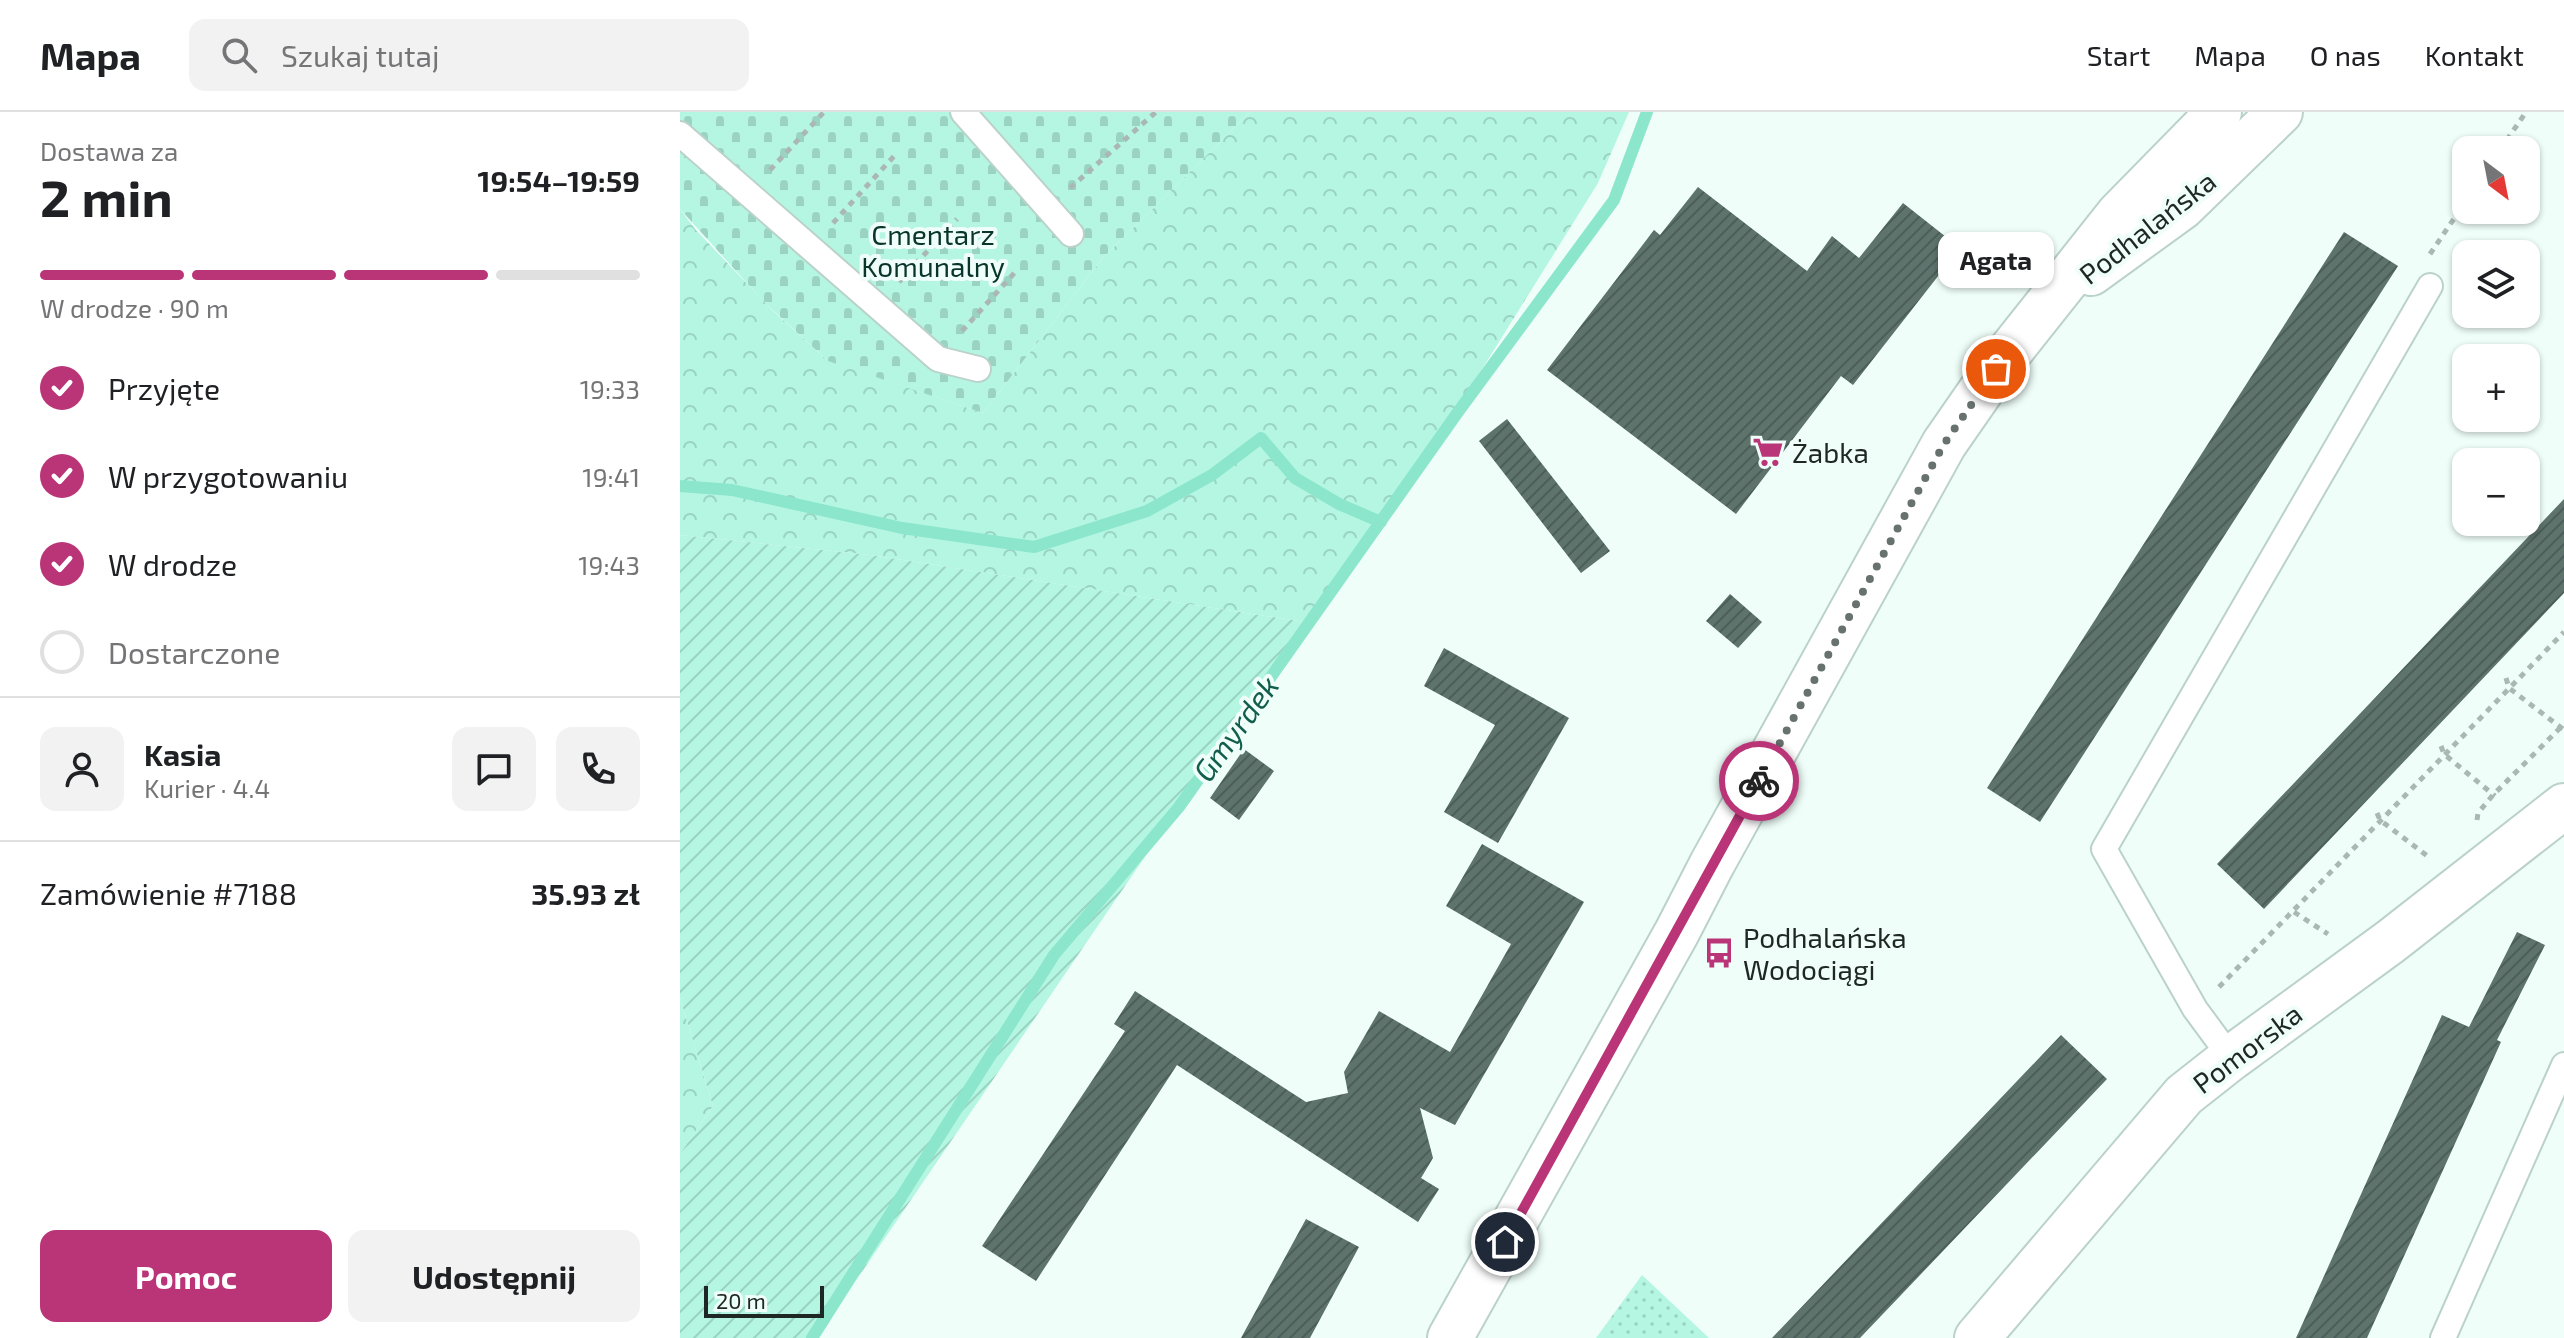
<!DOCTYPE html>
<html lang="pl">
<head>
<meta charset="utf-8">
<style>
  body { margin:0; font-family:"Exo 2",sans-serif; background:#f2f2f2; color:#202124; height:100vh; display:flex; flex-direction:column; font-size:30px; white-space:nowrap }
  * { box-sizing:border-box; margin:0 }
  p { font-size:26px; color:#757577 }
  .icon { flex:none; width:44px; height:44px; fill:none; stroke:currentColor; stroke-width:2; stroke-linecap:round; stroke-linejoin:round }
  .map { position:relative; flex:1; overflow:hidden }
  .details { display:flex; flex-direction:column; background:#fff; width:680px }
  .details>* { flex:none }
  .needle { width:52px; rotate:148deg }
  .controls { position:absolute; left:1772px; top:24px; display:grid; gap:16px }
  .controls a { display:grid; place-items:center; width:88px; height:88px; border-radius:16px; background:#fff; box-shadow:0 2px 6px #0004; font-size:40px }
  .scale { position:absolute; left:24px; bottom:20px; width:120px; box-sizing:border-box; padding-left:8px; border:4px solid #1e2724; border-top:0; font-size:22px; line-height:28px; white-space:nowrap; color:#1e2724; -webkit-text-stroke:6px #effef9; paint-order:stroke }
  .pin { position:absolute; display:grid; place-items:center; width:68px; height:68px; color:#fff; margin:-34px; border:4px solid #fff; border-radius:50%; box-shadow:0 2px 8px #0007 }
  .courier { position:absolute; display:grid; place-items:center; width:80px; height:80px; margin:-40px; border:6px solid #ba3578; border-radius:50%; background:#fff; color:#222; box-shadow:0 2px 10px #0007 }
  .bubble { position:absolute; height:56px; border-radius:16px; background:#fff; box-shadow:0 2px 6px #0004; font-size:26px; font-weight:700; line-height:56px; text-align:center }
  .head em { font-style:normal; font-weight:700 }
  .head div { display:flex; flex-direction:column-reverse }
  .head { display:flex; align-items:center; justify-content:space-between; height:136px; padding:0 40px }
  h1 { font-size:52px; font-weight:700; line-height:60px }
  .bar { display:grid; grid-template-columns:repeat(4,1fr); gap:12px 8px; align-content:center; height:96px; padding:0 40px }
  .bar i { height:10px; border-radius:6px; background:#e0e0e0 }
  .bar .selected { background:#ba3578 }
  .bar p { grid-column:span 4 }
  .line { display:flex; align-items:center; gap:20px; padding:0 40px; border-top:2px solid #e0e0e0 }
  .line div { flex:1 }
  .round { display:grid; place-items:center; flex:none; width:84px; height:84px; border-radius:16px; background:#f2f2f2 }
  ol { padding:0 40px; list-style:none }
  li { display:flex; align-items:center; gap:24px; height:88px }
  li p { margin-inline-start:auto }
  li .icon { padding:8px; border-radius:50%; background:#ba3578; color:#fff; stroke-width:4 }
  li:last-child { color:#757577 }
  li i { width:44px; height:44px; border:4px solid #e0e0e0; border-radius:50% }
  .action { display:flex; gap:16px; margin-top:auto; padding:16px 40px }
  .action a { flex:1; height:92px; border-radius:16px; background:#ba3578; color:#fff; font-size:32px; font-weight:700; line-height:92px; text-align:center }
  .action a+a { background:#f2f2f2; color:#202124 }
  header { display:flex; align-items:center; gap:48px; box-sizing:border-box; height:112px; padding:0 40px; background:#fff; border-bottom:2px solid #e0e0e0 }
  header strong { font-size:38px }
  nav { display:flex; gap:44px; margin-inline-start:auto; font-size:28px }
  .search { width:560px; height:72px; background:#f2f2f2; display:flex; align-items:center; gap:20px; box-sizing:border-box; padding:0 28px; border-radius:16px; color:#757577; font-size:30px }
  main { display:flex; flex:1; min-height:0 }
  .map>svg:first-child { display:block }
  .forest { fill:url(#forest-crowns) }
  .cemetery { fill:url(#cemetery-stones) }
  .park { fill:url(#park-dots) }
  .garden { fill:url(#garden-furrows) }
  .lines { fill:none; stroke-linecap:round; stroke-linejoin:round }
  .stream { stroke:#8be6cc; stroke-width:12 }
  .building { fill:url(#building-hatch) }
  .lane-casing { stroke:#bad2ca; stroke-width:28 }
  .street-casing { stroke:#bad2ca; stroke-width:48 }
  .secondary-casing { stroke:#bad2ca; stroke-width:48 }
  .path { stroke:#aab7b2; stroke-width:5; stroke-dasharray:6 6; stroke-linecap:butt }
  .lane { stroke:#fff; stroke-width:24 }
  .street { stroke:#fff; stroke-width:44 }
  .secondary { stroke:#fff; stroke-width:44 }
  .done { stroke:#67726f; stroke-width:8; stroke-dasharray:0 14.4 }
  .route { stroke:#ba3578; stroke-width:10 }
  .labels { text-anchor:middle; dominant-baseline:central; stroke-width:8; stroke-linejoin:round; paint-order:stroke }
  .street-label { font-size:28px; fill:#1e2724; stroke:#effef9 }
  .park-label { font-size:28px; fill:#09352a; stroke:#effef9 }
  .poi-label { font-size:28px; fill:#1e2724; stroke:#effef9; text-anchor:start }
  .water-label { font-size:30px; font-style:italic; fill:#125d4c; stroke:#effef9 }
</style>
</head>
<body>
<header>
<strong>Mapa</strong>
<div class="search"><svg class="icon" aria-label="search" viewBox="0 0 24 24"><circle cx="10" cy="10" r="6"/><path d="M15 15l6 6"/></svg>Szukaj tutaj</div>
<nav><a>Start</a><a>Mapa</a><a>O nas</a><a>Kontakt</a></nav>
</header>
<main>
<section class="details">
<div class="head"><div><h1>2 min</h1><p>Dostawa za</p></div><em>19:54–19:59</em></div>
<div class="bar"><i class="selected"></i><i class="selected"></i><i class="selected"></i><i></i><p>W drodze · 90 m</p></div>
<ol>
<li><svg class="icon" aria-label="check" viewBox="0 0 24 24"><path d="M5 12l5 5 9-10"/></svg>Przyjęte<p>19:33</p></li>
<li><svg class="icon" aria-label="check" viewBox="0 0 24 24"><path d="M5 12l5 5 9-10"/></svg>W przygotowaniu<p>19:41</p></li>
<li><svg class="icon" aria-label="check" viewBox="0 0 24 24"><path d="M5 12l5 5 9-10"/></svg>W drodze<p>19:43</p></li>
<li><i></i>Dostarczone</li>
</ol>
<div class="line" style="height:144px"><a class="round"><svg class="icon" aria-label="person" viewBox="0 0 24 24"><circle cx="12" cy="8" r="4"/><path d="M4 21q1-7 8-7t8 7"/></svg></a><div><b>Kasia</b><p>Kurier · 4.4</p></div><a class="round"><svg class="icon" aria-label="chat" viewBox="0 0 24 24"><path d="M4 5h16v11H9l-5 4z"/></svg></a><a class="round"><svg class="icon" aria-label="phone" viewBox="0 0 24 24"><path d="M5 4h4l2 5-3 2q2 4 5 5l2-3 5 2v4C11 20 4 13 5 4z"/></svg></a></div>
<div class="line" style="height:104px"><div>Zamówienie #7188</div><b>35.93 zł</b></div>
<div class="action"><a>Pomoc</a><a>Udostępnij</a></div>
</section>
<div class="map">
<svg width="1884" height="1226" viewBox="0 0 1884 1226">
  <defs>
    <pattern id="forest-crowns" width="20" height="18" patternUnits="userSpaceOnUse" patternTransform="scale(2)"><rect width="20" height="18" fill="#b4f6e2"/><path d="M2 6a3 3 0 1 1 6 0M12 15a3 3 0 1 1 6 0" fill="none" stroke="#9ad3c2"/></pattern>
    <pattern id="cemetery-stones" width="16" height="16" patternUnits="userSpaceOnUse" patternTransform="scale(2)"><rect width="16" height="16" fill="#b4f6e2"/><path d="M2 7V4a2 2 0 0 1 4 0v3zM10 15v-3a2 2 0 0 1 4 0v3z" fill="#9ad3c2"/></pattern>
    <pattern id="park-dots" width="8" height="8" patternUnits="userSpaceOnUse" patternTransform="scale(2)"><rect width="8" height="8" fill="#b4f6e2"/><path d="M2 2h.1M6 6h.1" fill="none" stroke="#9ad3c2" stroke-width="1.8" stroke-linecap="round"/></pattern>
    <pattern id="garden-furrows" width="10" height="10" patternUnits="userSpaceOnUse" patternTransform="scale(2)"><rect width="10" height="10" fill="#b4f6e2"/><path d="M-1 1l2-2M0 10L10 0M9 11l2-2" fill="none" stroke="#9ad3c2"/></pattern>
    <pattern id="building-hatch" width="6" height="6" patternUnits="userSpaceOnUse" patternTransform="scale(2)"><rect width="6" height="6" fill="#5d736c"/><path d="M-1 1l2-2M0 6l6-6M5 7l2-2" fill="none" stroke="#4c5e59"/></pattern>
  </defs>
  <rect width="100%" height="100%" fill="#effef9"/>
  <path class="forest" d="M 570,0 L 949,0 L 918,71 L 784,286 L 625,510 L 190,443 L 0,423 L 0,97 L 15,117 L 92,198 L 147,248 L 303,301 L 422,147 Z
    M 0,886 L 33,994 L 0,1042 Z"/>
  <path class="cemetery" d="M 0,0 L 570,0 L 422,147 L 303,301 L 148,249 L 85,191 L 0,97 Z"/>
  <path class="park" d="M 962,1163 L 1029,1226 L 916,1226 Z"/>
  <path class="garden" d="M 0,423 L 190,443 L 625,510 L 175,1170 L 139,1226 L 0,1226 L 0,1042 L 33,994 L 0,886 Z"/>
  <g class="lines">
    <path class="stream" d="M 0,374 L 52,378 L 222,416 L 354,435 L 467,399 L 532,363 L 581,326 L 615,366 L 659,392 L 701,410
      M 132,1226 L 374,843 L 499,695 L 778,300 L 934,88 L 967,0"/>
  </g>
  <path class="building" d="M 1018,75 L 1127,159 L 1152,124 L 1179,146 L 1223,91 L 1280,136 L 1173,273 L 1161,264 L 1056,402 L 867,258 L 974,118 L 980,123 Z
    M 1664,120 L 1718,154 L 1360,710 L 1307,676 Z
    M 827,307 L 930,439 L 901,461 L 799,329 Z
    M 1884,387 L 1884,481 L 1584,797 L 1537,752 Z
    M 1050,482 L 1082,510 L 1058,536 L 1026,509 Z
    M 764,536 L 889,606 L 818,731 L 764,700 L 815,613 L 744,574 Z
    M 564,637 L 594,659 L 559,708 L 530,686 Z
    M 802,732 L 904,790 L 775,1013 L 740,996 L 753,1046 L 741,1066 L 759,1077 L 738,1110 L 497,953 L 356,1169 L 302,1134 L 445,919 L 434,912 L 455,879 L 626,990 L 668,981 L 664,960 L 699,899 L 770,940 L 831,832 L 766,794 Z
    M 1837,820 L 1865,833 L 1817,928 L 1821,930 L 1687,1226 L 1616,1226 L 1762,903 L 1789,915 Z
    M 1381,923 L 1427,967 L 1180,1226 L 1092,1226 Z
    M 626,1107 L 679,1135 L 630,1226 L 561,1226 Z"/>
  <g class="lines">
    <g class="lane-casing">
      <path id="lane" d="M 283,0 L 391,122
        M 0,22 L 258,247 L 298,257
        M 1551,946 L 1515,897 L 1424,737 L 1750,174
        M 1763,1226 L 1884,953"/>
    </g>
    <g class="street-casing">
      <path id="street" d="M 1297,1226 L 1504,983 L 1551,946 L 1710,830 L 1884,694"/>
    </g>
    <g class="secondary-casing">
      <path id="secondary" d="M 1411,161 L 1502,95 L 1600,0
        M 770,1226 L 997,820 L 1032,752 L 1264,332 L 1316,257 L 1439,102 L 1539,0"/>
    </g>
    <path class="path" d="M 1820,38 L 1846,0
      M 90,58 L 144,0
      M 390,76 L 476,0
      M 153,111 L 216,42
      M 1750,142 L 1786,89
      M 219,170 L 277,107
      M 282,219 L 337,158
      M 1826,566 L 1829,576 L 1884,618
      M 1761,634 L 1764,642 L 1815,684
      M 1697,701 L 1700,708 L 1750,746
      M 1797,708 L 1798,701 L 1813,683 L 1884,612
      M 1614,800 L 1648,822
      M 1539,875 L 1884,520"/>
    <use href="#lane" class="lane"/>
    <use href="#street" class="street"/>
    <use href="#secondary" class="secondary"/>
  </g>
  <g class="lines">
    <path class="done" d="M 1079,669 L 1264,332 L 1316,257"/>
    <path class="route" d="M 825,1130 L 1079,669"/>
  </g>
  <defs>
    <g id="supermarket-bare" transform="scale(2.4)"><path d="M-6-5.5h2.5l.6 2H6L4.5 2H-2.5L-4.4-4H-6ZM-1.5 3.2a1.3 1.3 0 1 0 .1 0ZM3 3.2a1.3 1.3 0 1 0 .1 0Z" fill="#ba3578" stroke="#effef9" stroke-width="2.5" paint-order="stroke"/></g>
    <g id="bus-bare" transform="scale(2.4)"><path d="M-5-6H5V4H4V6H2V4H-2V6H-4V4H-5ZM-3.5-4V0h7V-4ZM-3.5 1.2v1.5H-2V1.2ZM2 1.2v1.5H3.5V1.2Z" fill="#ba3578" stroke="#effef9" stroke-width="2.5" paint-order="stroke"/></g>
  </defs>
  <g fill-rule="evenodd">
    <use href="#supermarket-bare" x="1088" y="340"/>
    <use href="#bus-bare" x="1039" y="841"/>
  </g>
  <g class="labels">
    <g class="street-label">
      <text transform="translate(1467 115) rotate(-38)">Podhalańska</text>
      <text transform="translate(1567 936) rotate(-37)">Pomorska</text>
    </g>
    <g class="park-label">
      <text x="253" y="122">Cmentarz<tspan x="253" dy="32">Komunalny</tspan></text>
    </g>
    <g class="poi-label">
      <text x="1112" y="340">Żabka</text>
      <text x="1063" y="825">Podhalańska<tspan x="1063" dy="32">Wodociągi</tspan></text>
    </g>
    <g class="water-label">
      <text transform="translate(555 616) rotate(-54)">Gmyrdek</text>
    </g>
  </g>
</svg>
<div class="controls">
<a><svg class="needle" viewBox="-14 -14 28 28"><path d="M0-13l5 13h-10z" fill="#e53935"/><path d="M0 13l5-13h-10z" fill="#757577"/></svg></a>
<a><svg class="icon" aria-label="layers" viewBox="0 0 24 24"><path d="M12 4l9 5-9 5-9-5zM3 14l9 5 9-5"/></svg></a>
<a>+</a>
<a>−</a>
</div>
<div class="scale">20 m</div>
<div class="pin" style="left:1316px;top:257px;background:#ea580c"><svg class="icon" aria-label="bag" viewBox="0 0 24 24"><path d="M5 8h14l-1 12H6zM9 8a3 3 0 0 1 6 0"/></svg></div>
<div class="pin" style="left:825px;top:1130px;background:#1f2937"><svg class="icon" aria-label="home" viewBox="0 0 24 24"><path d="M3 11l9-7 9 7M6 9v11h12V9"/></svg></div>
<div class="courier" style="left:1079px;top:669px"><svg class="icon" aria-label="bike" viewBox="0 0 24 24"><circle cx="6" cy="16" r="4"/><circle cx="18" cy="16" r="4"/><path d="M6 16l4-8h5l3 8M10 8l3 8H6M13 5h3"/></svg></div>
<div class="bubble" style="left:1258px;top:120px;width:116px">Agata</div>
</div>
</main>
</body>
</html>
